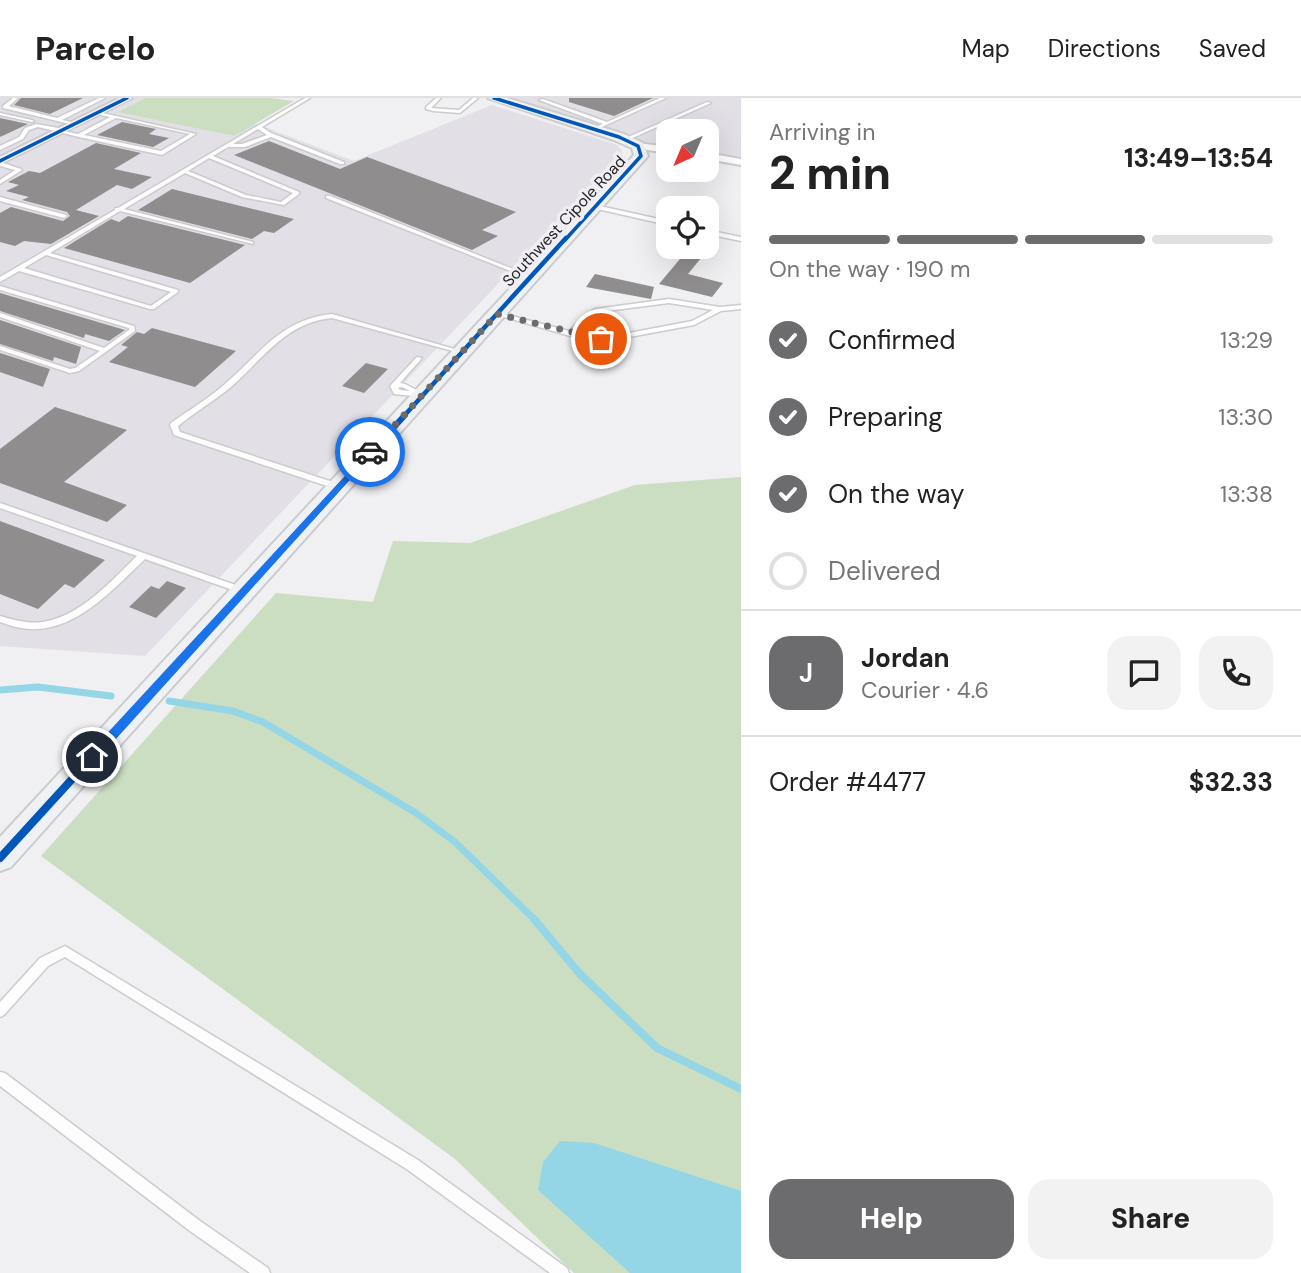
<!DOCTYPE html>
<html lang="en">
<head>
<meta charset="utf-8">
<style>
  body { margin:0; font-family:"DM Sans",sans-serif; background:#f2f2f2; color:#222; height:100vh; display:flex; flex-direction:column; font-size:26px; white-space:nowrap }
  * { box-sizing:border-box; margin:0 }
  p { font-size:23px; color:#767676 }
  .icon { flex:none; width:38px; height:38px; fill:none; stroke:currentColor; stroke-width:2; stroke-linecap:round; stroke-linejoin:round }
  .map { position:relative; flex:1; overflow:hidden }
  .side { display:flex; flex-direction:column; background:#fff; width:560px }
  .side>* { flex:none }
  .needle { width:46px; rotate:224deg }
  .controls { position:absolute; left:656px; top:21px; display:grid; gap:14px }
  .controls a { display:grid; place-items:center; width:63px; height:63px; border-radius:14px; background:#fff; box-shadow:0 7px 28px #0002; font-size:35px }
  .pin { position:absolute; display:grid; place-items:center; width:60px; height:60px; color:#fff; margin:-30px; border:4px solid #fff; border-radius:50%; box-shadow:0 2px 7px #0007 }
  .courier { position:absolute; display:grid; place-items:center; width:70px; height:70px; margin:-35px; border:5px solid #1a73e8; border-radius:50%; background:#fff; color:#222; box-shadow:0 2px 9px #0007 }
  .head em { font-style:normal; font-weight:800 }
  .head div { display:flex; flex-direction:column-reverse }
  .head { display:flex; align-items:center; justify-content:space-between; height:119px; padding:0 28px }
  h1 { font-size:46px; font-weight:800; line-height:52px }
  .bar { display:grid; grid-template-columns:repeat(4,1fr); gap:10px 7px; align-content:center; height:84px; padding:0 28px }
  .bar i { height:9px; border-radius:5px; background:#e0e0e0 }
  .bar .current { background:#6c6b6d }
  .bar p { grid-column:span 4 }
  .line { display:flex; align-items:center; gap:18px; padding:0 28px; border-top:2px solid #e0e0e0 }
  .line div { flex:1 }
  .round { display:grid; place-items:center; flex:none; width:74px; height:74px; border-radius:21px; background:#f2f2f2 }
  ol { padding:0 28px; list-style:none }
  li { display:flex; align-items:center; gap:21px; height:77px }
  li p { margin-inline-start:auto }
  li .icon { padding:7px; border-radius:50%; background:#6c6b6d; color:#fff; stroke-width:4 }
  li:last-child { color:#767676 }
  li i { width:38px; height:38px; border:4px solid #e0e0e0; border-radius:50% }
  .action { display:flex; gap:14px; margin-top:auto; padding:14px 28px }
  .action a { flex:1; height:80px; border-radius:21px; background:#6c6b6d; color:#fff; font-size:28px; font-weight:800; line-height:80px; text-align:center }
  .action a+a { background:#f2f2f2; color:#222 }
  header { display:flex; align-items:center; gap:42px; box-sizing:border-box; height:98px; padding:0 35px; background:#fff; border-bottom:2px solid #e0e0e0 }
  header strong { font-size:33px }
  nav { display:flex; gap:38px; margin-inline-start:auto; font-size:24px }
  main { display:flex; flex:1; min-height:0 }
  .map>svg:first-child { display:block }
  .built { fill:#e2dfe7 }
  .green { fill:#cbdec1 }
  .water { fill:#94d6e5 }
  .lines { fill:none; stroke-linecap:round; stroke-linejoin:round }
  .stream-far1 { stroke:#94d6e5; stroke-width:7 }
  .stream { stroke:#94d6e5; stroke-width:8 }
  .building { fill:#8f8d8e }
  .lane-casing { stroke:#cccbcd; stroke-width:3 }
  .street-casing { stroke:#cccbcd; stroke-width:4 }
  .secondary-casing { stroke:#cccbcd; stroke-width:4 }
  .lane { fill:#fdfdfd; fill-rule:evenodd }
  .street { fill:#fdfdfd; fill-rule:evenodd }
  .secondary { fill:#eff2f4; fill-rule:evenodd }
  .cycleway-far3-casing { stroke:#f0eef3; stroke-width:6 }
  .cycleway-far2-casing { stroke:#f0eef3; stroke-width:7 }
  .cycleway-far1-casing { stroke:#f0eef3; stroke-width:10 }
  .cycleway-casing { stroke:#f0eef3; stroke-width:12 }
  .cycleway-far3 { stroke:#0057b8; stroke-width:3.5 }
  .cycleway-far2 { stroke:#0057b8; stroke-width:4.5 }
  .cycleway-far1 { stroke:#0057b8; stroke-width:6 }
  .cycleway { stroke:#0057b8; stroke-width:8 }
  .route { fill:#1a73e8 }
  .done { stroke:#6c6b6d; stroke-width:7; stroke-dasharray:0 12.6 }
  .labels { text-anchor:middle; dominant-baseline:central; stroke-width:7; stroke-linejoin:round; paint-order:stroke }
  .far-street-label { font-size:16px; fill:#252426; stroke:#f0eef3 }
</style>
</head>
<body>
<header>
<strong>Parcelo</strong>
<nav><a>Map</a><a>Directions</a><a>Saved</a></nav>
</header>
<main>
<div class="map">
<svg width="741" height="1175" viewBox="0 0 741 1175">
  <rect width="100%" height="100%" fill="#f0eff2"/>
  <path class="built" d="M 0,0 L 145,0 L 120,13 L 234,38 L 254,25 L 354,63 L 492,7 L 617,47 L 623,54 L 145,558 L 0,548 Z
    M 505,0 L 741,0 L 741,60 L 707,55 L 707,33 L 668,33 L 668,49 L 658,48 Z"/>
  <path class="green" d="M 145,0 L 271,0 L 294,3 L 234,38 L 118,14 Z
    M 741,379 L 741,1175 L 574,1175 L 455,1061 L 41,758 L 276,495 L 373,504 L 393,443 L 470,445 L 635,387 Z"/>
  <path class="water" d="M 560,1043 L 594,1045 L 741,1093 L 741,1175 L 630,1175 L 538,1092 L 543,1064 Z"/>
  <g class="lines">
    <path class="stream-far1" d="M 0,592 L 38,589 L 111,598
      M 169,603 L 233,613 L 263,624 L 416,715 L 455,744 L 535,822"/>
    <path class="stream" d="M 534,821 L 579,875 L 657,950 L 741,991"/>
  </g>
  <path class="building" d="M 21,0 L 83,0 L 50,16 L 14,7 Z
    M 569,0 L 653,0 L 614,18 L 569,4 Z
    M 0,20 L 28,26 L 0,39 Z
    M 122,24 L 156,31 L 149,36 L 169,40 L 153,49 L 97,37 Z
    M 269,43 L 340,71 L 367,59 L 516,114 L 482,132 L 498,138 L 472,152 L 234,57 Z
    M 96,45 L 141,55 L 114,71 L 152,79 L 132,91 L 117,87 L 76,112 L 99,118 L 51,146 L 24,143 L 15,148 L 0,144 L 0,115 L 11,109 L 63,123 L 70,118 L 67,114 L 22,102 L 29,99 L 6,93 L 19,87 L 8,84 L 29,73 L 40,75 Z
    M 172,91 L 294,121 L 274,135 L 264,133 L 252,141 L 138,112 Z
    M 128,118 L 245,147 L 190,185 L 64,150 L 111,121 L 119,124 Z
    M 690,149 L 710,149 L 688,176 L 723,185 L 712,199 L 659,186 Z
    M 595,176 L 654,189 L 651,201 L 586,189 Z
    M 0,195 L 125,232 L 109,243 L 85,236 L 84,240 L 0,213 Z
    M 0,222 L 81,249 L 76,266 L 54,259 L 53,263 L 0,246 Z
    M 152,230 L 236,253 L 195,289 L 109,264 L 128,249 L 121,247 L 137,234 L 144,236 Z
    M 0,255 L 50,271 L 43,289 L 0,274 Z
    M 366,265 L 388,271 L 364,295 L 342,288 Z
    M 55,309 L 127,332 L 64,384 L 127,407 L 107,424 L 0,385 L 0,351 Z
    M 0,423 L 105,462 L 74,490 L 65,486 L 38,511 L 0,496 Z
    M 167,483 L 186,490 L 156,520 L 129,509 L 151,488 L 159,491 Z"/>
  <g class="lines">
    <g class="lane-casing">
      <path id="lane" d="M 13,0 L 18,0 L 9,8 L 57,20 L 99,0 L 105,0 L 62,22 L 76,25 L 74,27 L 3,10 L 3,8 Z
        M 305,0 L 310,0 L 262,29 L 271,35 L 344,64 L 344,66 L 340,66 L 271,39 L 245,49 L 228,49 L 213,58 L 299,94 L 299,96 L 284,107 L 242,99 L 185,75 L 124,111 L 253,144 L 253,146 L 120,113 L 50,155 L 178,192 L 178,194 L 154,211 L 150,211 L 19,173 L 0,184 L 0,179 L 115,112 L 115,110 L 118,110 ZM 258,31 L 267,37 L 242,46 L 233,46 ZM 209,60 L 293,95 L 281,104 L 246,97 L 188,73 ZM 46,157 L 171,194 L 151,208 L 24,170 Z
        M 436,0 L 441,0 L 431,10 L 459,12 L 473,0 L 478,0 L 460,15 L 433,13 L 426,11 L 426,9 Z
        M 660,0 L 666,0 L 595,32 L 593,30 L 603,26 L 539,2 L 543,1 L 607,24 Z
        M 707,4 L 711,5 L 628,42 L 624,41 Z
        M 98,14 L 196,36 L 162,57 L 79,39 L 38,29 L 29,32 L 23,41 L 0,52 L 0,48 L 19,39 L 25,30 L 36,26 L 64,31 L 64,33 L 78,36 L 110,19 L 96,16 ZM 116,20 L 190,36 L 161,53 L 84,37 Z
        M 0,15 L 32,22 L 34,23 L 32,24 L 0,17 Z
        M 0,64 L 21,71 L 22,72 L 0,86 L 0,82 L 15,72 L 0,68 Z
        M 326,98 L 330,98 L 533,179 L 528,180 L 326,100 Z
        M 0,99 L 66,117 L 67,118 L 64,120 L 0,103 Z
        M 595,107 L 668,123 L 668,127 L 593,110 L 592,109 Z
        M 707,132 L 741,139 L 741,143 L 707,136 Z
        M 0,188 L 134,228 L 135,233 L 79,273 L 70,275 L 0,252 L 0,248 L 70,271 L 75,270 L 100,253 L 0,219 L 0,215 L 104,250 L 129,232 L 129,230 L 0,192 Z
        M 669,201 L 720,209 L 741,207 L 741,211 L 721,213 L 694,227 L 608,243 L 570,238 L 494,216 L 497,214 L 569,233 L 595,211 ZM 669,205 L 713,212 L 692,223 L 608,239 L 575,235 L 599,214 Z
        M 332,216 L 465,254 L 460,255 L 332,220 C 286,224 263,261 231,289 C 214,303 195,314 178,328 L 180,334 L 342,387 L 342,391 L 336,391 L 174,337 L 170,327 L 171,325 C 189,312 208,301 225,286 C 260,256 281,221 332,216 Z
        M 417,259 L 422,260 L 400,285 L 405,286 L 426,297 L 422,299 L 394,296 L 390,288 ZM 402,289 L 410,293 L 400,292 L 398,290 Z
        M 0,405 L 247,491 L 248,493 L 244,496 L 241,495 L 145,461 C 112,492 72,539 21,530 C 14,529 7,526 0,524 L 0,518 C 14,522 28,526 43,524 C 81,518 111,483 137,458 L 0,410 Z
        M 65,848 L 418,1062 L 567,1170 L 569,1175 L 550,1175 L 408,1072 L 65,859 L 48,868 L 4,917 L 0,919 L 0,904 L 40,860 Z
        M 0,974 L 5,975 L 200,1123 L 268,1170 L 270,1175 L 250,1175 L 190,1133 L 0,988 Z"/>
    </g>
    <g class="street-casing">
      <path id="street" d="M 120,0 L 132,0 L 0,66 L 0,59 Z
        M 638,45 L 668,49 L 668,55 L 634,50 L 634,46 Z
        M 707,55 L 741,61 L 741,67 L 707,61 Z"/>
    </g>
    <g class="secondary-casing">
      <path id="secondary" d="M 488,0 L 507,0 L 624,36 L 643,45 L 648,58 L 11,769 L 0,773 L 0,739 L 634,57 L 632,50 L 614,42 Z"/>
    </g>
    <use href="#lane" class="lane"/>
    <use href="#street" class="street"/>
    <use href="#secondary" class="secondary"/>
    <g class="cycleway-far3-casing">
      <path id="cycleway-far3" d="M 494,0 L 619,39 L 638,48 L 641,58 L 565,142
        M 0,63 L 127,0"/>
    </g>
    <g class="cycleway-far2-casing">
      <path id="cycleway-far2" d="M 403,319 L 566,140"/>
    </g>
    <g class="cycleway-far1-casing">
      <path id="cycleway-far1" d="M 199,542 L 405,317"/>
    </g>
    <g class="cycleway-casing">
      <path id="cycleway" d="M 0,760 L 201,540"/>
    </g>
    <use href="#cycleway-far3" class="cycleway-far3"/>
    <use href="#cycleway-far2" class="cycleway-far2"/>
    <use href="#cycleway-far1" class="cycleway-far1"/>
    <use href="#cycleway" class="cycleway"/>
  </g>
  <path class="route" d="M 370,351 L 375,354 L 373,356 L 97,662 L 88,662 L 88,656 Z"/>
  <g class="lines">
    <path class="done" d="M 370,354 L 497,216 L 601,241"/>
  </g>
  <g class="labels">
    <g class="far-street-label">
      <text transform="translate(564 123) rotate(-47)">Southwest Cipole Road</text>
    </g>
  </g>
</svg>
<div class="controls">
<a><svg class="needle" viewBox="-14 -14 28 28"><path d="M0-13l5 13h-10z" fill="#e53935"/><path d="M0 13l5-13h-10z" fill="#767676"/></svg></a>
<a><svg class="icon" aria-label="locate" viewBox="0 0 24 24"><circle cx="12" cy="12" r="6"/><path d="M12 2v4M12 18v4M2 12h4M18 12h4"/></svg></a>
</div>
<div class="pin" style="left:601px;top:241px;background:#ea580c"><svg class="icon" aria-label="bag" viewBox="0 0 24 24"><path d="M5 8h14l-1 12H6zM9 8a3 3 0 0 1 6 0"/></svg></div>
<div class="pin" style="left:92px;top:659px;background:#1f2937"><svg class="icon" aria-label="home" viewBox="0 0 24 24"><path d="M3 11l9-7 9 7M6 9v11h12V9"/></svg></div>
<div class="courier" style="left:370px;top:354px"><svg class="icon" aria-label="car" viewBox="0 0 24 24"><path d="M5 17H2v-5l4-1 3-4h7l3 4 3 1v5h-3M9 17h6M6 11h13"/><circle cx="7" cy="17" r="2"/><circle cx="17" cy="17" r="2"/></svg></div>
</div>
<section class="side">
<div class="head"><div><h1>2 min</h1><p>Arriving in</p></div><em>13:49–13:54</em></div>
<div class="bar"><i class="current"></i><i class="current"></i><i class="current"></i><i></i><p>On the way · 190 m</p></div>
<ol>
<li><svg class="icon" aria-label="check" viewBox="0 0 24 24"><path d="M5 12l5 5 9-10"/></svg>Confirmed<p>13:29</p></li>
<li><svg class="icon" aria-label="check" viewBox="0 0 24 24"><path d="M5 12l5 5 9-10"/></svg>Preparing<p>13:30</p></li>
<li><svg class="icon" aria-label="check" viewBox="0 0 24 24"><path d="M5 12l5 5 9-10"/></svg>On the way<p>13:38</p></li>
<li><i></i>Delivered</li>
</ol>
<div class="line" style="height:126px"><b class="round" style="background:#6c6b6d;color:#fff">J</b><div><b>Jordan</b><p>Courier · 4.6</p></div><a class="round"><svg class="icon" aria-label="chat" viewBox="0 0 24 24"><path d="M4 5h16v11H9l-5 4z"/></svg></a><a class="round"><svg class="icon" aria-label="phone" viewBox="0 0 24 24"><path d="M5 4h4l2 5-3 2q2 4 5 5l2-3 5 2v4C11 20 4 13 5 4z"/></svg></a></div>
<div class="line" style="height:91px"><div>Order #4477</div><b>$32.33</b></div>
<div class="action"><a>Help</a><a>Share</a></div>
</section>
</main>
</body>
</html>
